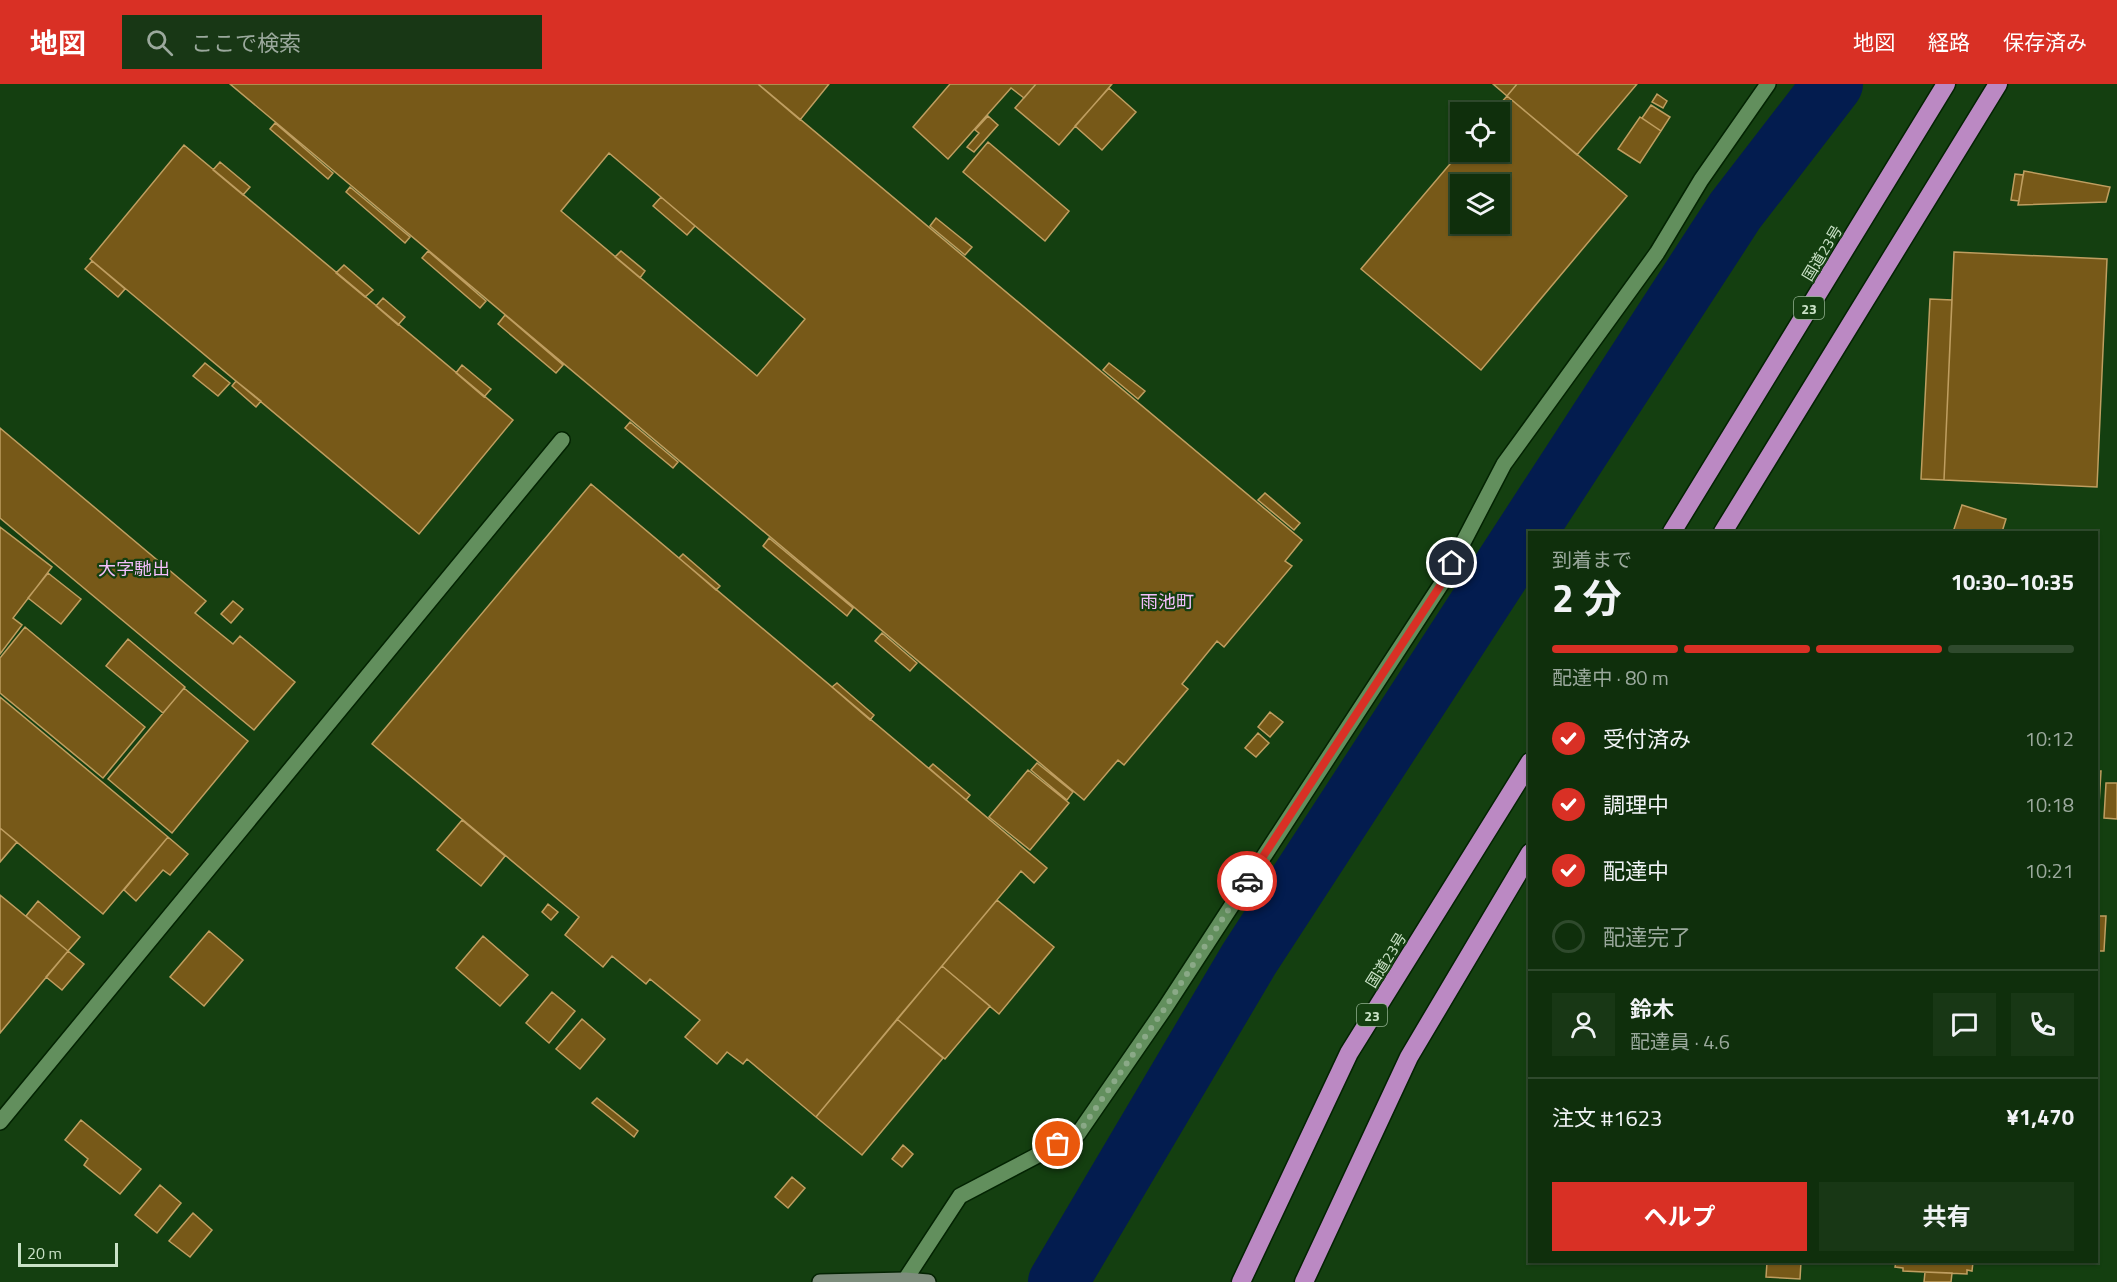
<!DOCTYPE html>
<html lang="ja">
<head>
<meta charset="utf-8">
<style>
  body { margin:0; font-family:"Titillium Web","Noto Sans JP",sans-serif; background:#183715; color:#f1f3f6; height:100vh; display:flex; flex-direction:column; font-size:22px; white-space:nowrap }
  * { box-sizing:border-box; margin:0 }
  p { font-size:20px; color:#9ba99d }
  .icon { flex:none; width:33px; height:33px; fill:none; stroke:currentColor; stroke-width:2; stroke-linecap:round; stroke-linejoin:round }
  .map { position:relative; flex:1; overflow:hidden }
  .side { position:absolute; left:1528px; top:447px; width:570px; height:732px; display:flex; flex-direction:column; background:#0f2f0c; border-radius:0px; box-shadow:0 2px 4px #0004,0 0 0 2px #2f4a2d }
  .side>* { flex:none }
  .fabs { position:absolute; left:1450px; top:18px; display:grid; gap:12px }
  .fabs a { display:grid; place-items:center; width:60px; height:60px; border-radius:0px; background:#0f2f0c; box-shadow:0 2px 4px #0004,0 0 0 2px #2f4a2d; font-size:30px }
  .scale { position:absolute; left:18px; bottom:15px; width:100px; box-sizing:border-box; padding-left:6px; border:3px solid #cae2c7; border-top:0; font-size:16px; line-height:21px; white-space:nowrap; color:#cae2c7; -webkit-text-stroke:4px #143f10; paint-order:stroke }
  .pin { position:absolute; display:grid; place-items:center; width:51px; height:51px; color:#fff; margin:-26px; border:3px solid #fff; border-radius:50%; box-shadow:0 2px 6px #0007 }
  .courier { position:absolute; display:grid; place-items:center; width:60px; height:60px; margin:-30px; border:4px solid #d93025; border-radius:50%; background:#fff; color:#222; box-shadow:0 2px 8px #0007 }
  .summary em { font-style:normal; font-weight:700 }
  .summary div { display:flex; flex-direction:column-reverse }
  .summary { display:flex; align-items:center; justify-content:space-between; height:102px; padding:0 24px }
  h1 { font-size:39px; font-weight:700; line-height:45px }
  .bar { display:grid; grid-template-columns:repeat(4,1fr); gap:9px 6px; align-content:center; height:72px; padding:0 24px }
  .bar i { height:8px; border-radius:4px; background:#2f4a2d }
  .bar .current { background:#d93025 }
  .bar p { grid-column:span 4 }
  .line { display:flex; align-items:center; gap:15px; padding:0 24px; border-top:2px solid #2f4a2d }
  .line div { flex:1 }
  .round { display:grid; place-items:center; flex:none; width:63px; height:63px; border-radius:0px; background:#183715 }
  ol { padding:0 24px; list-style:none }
  li { display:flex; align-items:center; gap:18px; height:66px }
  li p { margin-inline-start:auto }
  li .icon { padding:6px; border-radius:50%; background:#d93025; color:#fff; stroke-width:4 }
  li:last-child { color:#9ba99d }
  li i { width:33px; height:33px; border:3px solid #2f4a2d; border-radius:50% }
  .button { display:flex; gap:12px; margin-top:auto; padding:12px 24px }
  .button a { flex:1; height:69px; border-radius:0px; background:#d93025; color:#fff; font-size:24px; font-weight:700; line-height:69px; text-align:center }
  .button a+a { background:#183715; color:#f1f3f6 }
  header { display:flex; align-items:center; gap:36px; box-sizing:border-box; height:84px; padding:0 30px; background:#d93025; color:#fff }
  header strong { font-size:28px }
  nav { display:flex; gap:33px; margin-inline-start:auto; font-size:21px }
  .search { width:420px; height:54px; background:#183715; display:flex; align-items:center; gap:15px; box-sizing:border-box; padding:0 21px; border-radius:0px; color:#9ba99d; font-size:22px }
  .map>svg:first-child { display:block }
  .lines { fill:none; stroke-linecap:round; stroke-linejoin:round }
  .river { stroke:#031c4f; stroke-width:60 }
  .building { fill:#775918; stroke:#bf9e60; stroke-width:1.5; fill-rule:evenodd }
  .lane-casing { stroke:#032302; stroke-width:18 }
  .street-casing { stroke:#032302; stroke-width:18 }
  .secondary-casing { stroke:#032302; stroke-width:18 }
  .highway-casing { stroke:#032302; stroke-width:21 }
  .lane { stroke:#628f5d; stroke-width:15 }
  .street { stroke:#628f5d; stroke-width:15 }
  .secondary { stroke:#7d8d7c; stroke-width:15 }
  .highway { stroke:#bb89c3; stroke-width:18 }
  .done { stroke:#8aa987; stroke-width:6; stroke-dasharray:0 10.8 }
  .route { stroke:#d93025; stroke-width:8 }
  .labels { text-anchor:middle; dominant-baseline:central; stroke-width:4.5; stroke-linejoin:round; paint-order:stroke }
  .shield { fill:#143f10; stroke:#93b190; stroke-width:1.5 }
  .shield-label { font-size:14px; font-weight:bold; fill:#cae2c7 }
  .street-label { font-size:15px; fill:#cae2c7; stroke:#143f10 }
  .quarter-label { font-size:18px; fill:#f4bffd; stroke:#143f10 }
</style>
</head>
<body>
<header>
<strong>地図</strong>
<div class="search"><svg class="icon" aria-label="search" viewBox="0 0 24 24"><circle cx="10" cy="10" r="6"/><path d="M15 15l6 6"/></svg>ここで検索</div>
<nav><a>地図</a><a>経路</a><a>保存済み</a></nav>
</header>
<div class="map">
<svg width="2117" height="1198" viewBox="0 0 2117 1198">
  <rect width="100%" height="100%" fill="#143f10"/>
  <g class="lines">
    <path class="river" d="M 1058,1198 L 1249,875 L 1735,127 L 1833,0"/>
  </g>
  <path class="building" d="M 230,0 L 758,0 L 1302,456 L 1285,477 L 1292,482 L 1224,563 L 1217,557 L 1182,600 L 1188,605 L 1124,681 L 1118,676 L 1084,716 ZM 609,69 L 805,235 L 757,292 L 561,127 Z
    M 758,0 L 829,0 L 800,36 Z
    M 950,0 L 1036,0 L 1024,14 L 1011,4 L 948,75 L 913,43 Z
    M 1036,0 L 1112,0 L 1059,61 L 1015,24 Z
    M 1493,0 L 1517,0 L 1507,12 Z
    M 1517,0 L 1637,0 L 1577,71 L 1507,12 Z
    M 1109,4 L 1136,28 L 1102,66 L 1075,42 Z
    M 1657,10 L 1667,17 L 1663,24 L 1652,18 Z
    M 1507,12 L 1627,112 L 1481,286 L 1361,185 L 1461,67 L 1500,68 L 1500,28 L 1493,28 ZM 1461,100 L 1500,100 L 1500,140 L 1461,140 Z
    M 1651,21 L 1670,33 L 1661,47 L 1642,34 Z
    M 988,32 L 998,41 L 974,68 L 967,63 L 979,49 L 975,46 Z
    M 1640,33 L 1661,47 L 1640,79 L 1618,65 Z
    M 275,39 L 333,89 L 328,95 L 270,45 Z
    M 988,58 L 1069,127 L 1045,157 L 963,88 Z
    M 184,61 L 513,336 L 419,450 L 90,175 Z
    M 220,78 L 250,103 L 243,111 L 213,86 Z
    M 2024,87 L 2110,103 L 2106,118 L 2018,121 Z
    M 2015,90 L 2023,91 L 2019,117 L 2011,116 Z
    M 350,103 L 410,153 L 405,159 L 346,108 Z
    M 661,113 L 695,142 L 687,151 L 653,122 Z
    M 936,134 L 972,163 L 965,171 L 930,142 Z
    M 428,167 L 486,217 L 480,224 L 422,174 Z
    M 621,167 L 645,187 L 640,194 L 615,173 Z
    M 1954,168 L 2107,175 L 2097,403 L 1944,396 Z
    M 92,177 L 125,205 L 118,213 L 85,185 Z
    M 344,181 L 373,206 L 365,213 L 336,189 Z
    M 383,214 L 405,233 L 398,241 L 376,222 Z
    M 1930,215 L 1952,216 L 1944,396 L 1921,395 Z
    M 505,231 L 563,281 L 556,289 L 498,240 Z
    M 205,279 L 230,299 L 218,312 L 193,292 Z
    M 1109,279 L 1145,307 L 1138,315 L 1103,286 Z
    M 462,281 L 491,305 L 484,313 L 456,289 Z
    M 236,297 L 261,317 L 256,323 L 232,302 Z
    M 630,338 L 678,378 L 673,384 L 625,344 Z
    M 0,344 L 206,517 L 195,529 L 233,560 L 240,552 L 295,598 L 254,646 L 0,434 Z
    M 591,400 L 1047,784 L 1034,799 L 1021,787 L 816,1033 L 747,975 L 743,980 L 727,968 L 717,980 L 685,953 L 700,936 L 650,895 L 646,900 L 612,872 L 603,883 L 565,851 L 579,833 L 372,660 Z
    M 1265,409 L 1300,439 L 1294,446 L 1258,416 Z
    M 1962,421 L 2006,435 L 2002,448 L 1953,448 Z
    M 0,443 L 52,483 L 13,534 L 22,541 L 0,570 Z
    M 769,454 L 853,524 L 847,532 L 763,462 Z
    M 683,470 L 720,502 L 716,506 L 679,474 Z
    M 48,489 L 81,515 L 61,540 L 28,514 Z
    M 233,517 L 243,525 L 231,539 L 221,530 Z
    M 25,543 L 145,643 L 103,694 L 0,609 L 0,574 Z
    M 882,549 L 917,579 L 910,587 L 875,557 Z
    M 128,555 L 185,603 L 163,629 L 106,582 Z
    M 837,599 L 874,631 L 870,636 L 832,603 Z
    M 184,604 L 248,657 L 172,749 L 108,695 Z
    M 0,613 L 168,753 L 103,830 L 0,744 Z
    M 1270,628 L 1283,638 L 1270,653 L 1258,643 Z
    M 1258,649 L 1269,659 L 1256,673 L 1245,664 Z
    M 1037,679 L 1073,708 L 1067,716 L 1031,686 Z
    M 933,680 L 970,711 L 966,716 L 929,684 Z
    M 1028,686 L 1069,719 L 1030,766 L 989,733 Z
    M 2097,687 L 2101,687 L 2098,737 L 2097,737 Z
    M 2106,699 L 2117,699 L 2117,735 L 2104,734 Z
    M 462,736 L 505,772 L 481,802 L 437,766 Z
    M 0,744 L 17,758 L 0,778 Z
    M 168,753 L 188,770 L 170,791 L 163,786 L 136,817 L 124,806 Z
    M 0,811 L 68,867 L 0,949 Z
    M 997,816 L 1054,863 L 999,930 L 942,882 Z
    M 38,817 L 80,853 L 68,867 L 84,880 L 62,906 L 46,893 L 68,867 L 26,832 Z
    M 548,820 L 558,828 L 551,836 L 542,828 Z
    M 2097,832 L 2106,832 L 2104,867 L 2097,867 Z
    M 209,847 L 243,876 L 204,922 L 170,893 Z
    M 483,852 L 528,891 L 500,922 L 456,884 Z
    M 942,882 L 990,922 L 945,975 L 897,935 Z
    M 552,908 L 575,927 L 549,959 L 526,939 Z
    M 582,935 L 605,955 L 580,985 L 556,965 Z
    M 897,935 L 943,974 L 862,1071 L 816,1033 Z
    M 597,1014 L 638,1047 L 634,1053 L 592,1019 Z
    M 81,1036 L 141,1085 L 120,1110 L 84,1081 L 88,1075 L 65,1056 Z
    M 903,1061 L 913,1070 L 902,1083 L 892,1075 Z
    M 792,1093 L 805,1104 L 788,1124 L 775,1113 Z
    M 160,1101 L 181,1119 L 157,1149 L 135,1131 Z
    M 193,1129 L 212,1146 L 190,1173 L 169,1157 Z
    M 1767,1178 L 1801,1178 L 1800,1195 L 1766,1193 Z
    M 1896,1178 L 1973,1178 L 1972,1187 L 1967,1186 L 1967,1190 L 1903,1187 L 1903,1184 L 1895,1183 Z
    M 1925,1188 L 1952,1189 L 1951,1198 L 1924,1198 Z"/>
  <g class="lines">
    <g class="lane-casing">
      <path id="lane" d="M 0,1038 L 562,356"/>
    </g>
    <g class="street-casing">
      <path id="street" d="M 905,1196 L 960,1112 L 1078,1050 L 1165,924 L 1442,499 L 1504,380 L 1657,169 L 1701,96 L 1768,0"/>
    </g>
    <g class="secondary-casing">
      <path id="secondary" d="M 820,1198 L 905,1196 L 928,1198"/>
    </g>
    <g class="highway-casing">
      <path id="highway" d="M 1672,448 L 1946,0
        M 1723,448 L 1998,0
        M 1241,1198 L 1349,969 L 1530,678
        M 1304,1198 L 1409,973 L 1530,769"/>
    </g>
    <use href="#lane" class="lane"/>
    <use href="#street" class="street"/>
    <use href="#secondary" class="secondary"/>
    <use href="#highway" class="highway"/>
  </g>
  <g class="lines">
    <path class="done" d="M 1058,1060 L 1078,1050 L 1165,924 L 1247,797"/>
    <path class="route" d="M 1247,797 L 1442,499 L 1452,479"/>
  </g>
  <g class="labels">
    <g class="shield">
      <rect x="1794" y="213" width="30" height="22" rx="4.5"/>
      <rect x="1357" y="920" width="30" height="22" rx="4.5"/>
    </g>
    <g class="shield-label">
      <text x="1809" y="224">23</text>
      <text x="1372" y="931">23</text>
    </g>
    <g class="street-label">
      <text transform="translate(1822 169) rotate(-59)">国道23号</text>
      <text transform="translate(1386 876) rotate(-58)">国道23号</text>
    </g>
    <g class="quarter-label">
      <text x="134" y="484">大字馳出</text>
      <text x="1167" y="517">雨池町</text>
    </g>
  </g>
</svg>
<div class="fabs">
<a><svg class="icon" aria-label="locate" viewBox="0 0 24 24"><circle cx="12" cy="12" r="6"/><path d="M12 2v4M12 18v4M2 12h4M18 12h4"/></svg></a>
<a><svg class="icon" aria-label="layers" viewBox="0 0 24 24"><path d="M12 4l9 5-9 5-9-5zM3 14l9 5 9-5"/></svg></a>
</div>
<div class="scale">20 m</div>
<div class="pin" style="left:1058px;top:1060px;background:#ea580c"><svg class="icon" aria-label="bag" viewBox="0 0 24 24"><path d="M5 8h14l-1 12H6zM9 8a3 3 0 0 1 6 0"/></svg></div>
<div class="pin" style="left:1452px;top:479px;background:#1f2937"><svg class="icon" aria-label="home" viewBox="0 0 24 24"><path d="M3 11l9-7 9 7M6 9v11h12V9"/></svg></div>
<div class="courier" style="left:1247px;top:797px"><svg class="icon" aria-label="car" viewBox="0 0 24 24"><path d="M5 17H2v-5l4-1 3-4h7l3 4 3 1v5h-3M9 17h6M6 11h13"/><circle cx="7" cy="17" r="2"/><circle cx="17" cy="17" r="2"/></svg></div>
<section class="side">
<div class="summary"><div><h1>2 分</h1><p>到着まで</p></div><em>10:30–10:35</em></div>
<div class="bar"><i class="current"></i><i class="current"></i><i class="current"></i><i></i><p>配達中 · 80 m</p></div>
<ol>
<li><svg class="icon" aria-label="check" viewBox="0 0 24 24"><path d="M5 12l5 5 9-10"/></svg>受付済み<p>10:12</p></li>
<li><svg class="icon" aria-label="check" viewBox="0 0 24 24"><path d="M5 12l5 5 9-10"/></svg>調理中<p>10:18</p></li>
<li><svg class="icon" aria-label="check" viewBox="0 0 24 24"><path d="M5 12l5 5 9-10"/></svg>配達中<p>10:21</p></li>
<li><i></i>配達完了</li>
</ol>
<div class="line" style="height:108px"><a class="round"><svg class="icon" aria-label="person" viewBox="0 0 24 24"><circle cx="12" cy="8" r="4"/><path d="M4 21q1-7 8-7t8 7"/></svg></a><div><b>鈴木</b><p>配達員 · 4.6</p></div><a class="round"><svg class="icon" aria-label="chat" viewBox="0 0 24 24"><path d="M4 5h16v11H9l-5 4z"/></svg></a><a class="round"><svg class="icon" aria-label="phone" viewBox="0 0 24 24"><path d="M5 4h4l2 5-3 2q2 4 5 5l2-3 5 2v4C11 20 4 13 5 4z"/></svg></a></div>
<div class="line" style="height:78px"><div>注文 #1623</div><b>¥1,470</b></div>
<div class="button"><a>ヘルプ</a><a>共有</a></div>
</section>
</div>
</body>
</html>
